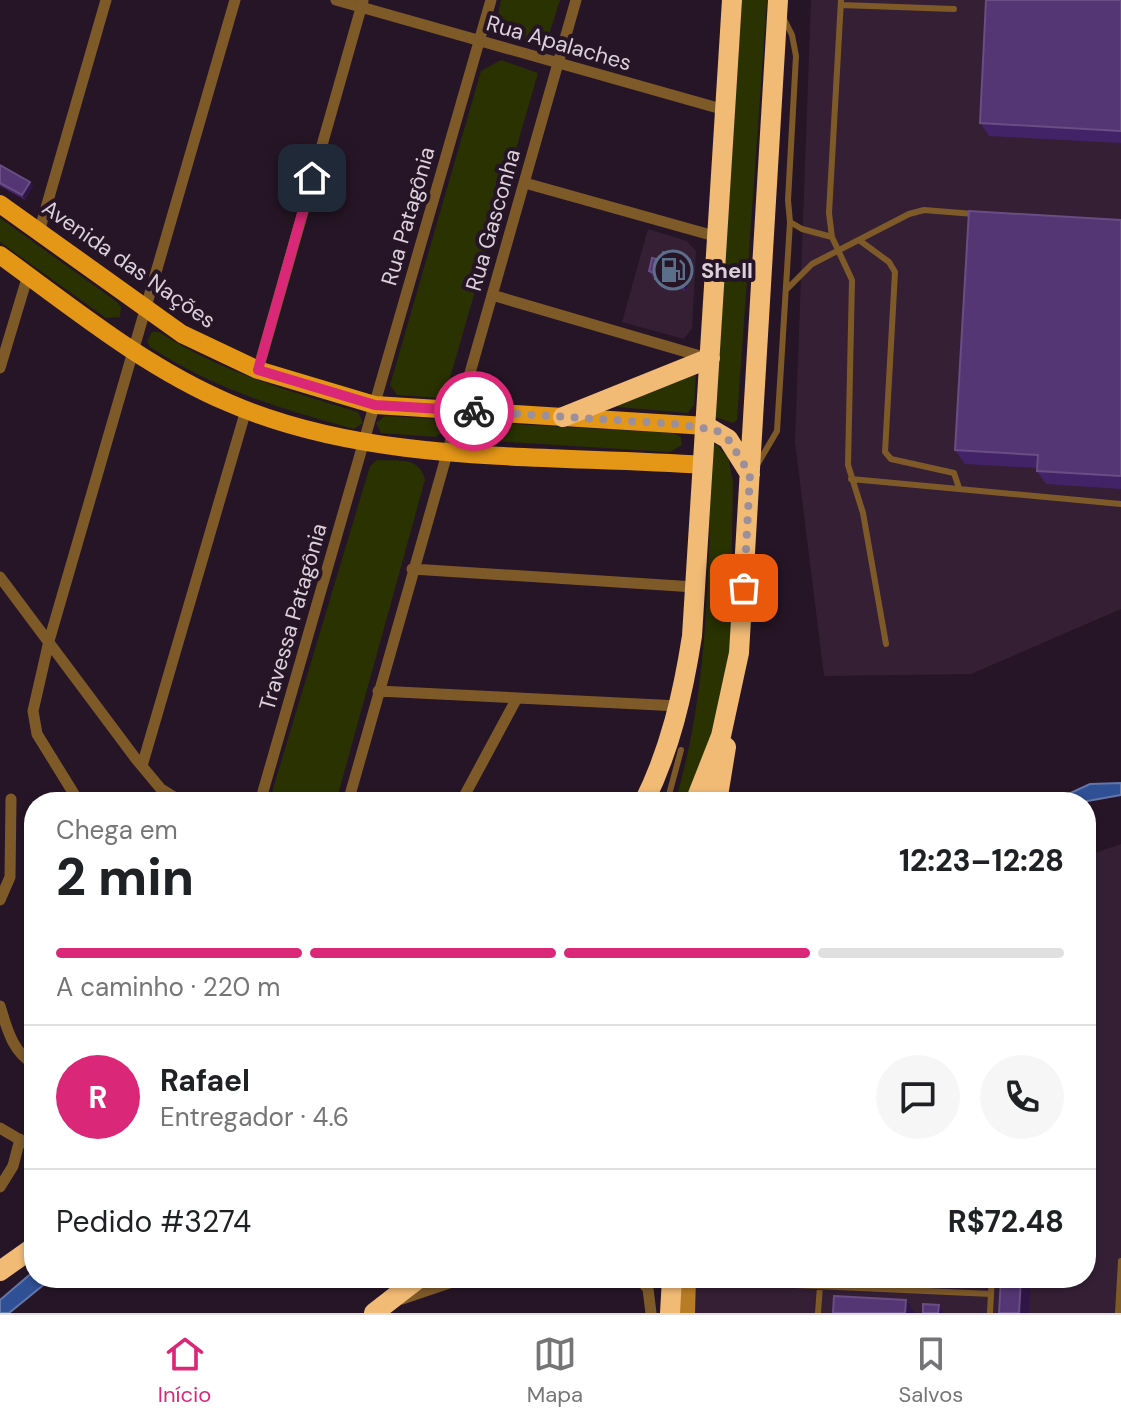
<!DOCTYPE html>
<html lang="pt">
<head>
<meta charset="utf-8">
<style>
  body { margin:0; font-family:"DM Sans",sans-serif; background:#f6f6f6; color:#202124; height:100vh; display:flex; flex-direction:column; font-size:30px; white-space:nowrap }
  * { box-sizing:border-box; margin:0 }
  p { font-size:26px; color:#757577 }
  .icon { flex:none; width:44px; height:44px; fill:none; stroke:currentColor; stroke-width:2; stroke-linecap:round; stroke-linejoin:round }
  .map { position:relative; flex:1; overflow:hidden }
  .panel { position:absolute; left:24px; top:792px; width:1072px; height:496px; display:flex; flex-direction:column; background:#fff; border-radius:32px; box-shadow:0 2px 6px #0004 }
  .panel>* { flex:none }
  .pin { position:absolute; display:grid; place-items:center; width:68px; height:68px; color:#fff; margin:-34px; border-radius:16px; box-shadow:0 4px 12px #0006 }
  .courier { position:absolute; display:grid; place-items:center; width:80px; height:80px; margin:-40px; border:6px solid #db2777; border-radius:50%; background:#fff; color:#222; box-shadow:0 2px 10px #0007 }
  .overview em { font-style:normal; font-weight:800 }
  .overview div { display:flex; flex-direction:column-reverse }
  .overview { display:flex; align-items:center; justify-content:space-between; height:136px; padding:0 32px }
  h1 { font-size:52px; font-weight:800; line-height:60px }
  .bar { display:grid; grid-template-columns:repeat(4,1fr); gap:12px 8px; align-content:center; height:96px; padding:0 32px }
  .bar i { height:10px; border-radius:6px; background:#e0e0e0 }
  .bar .selected { background:#db2777 }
  .bar p { grid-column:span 4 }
  .line { display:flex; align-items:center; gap:20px; padding:0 32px; border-top:2px solid #e0e0e0 }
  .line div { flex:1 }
  .round { display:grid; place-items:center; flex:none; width:84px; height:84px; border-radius:42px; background:#f6f6f6 }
  .dock { display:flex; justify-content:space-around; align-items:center; height:112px; border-top:2px solid #e0e0e0; background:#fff; font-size:22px; color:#757577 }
  .dock a { display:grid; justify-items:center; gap:4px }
  .dock .selected { color:#db2777 }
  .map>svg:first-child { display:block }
  .built { fill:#351f35 }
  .green { fill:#293200 }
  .water { fill:#2f5095; stroke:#6376aa; stroke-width:2 }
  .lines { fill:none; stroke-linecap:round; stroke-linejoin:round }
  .lane { stroke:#7f5a29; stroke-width:6 }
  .street { stroke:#7f5a29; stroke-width:11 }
  .secondary { stroke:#b87c25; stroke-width:16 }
  .primary { stroke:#e49617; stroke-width:18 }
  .highway { stroke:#f1ba75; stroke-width:20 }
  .wall { fill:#432367 }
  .shaded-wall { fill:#301648 }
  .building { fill:#533673; stroke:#684e84; stroke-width:2 }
  .done { stroke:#9c8f9c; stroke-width:8; stroke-dasharray:0 14.4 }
  .route { stroke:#db2777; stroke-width:10 }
  .labels { text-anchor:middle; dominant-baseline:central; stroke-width:8; stroke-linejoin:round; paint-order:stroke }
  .street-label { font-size:22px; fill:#dcd0db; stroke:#261526 }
  .poi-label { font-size:22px; font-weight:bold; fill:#dcd0db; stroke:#261526; text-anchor:start }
</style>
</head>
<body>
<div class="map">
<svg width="1121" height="1313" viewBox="0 0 1121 1313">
  <rect width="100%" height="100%" fill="#261526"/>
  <path class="built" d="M 811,0 L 1121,0 L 1121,609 L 971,674 L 824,676 L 795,442 Z
    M 648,229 L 687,241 L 696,251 L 692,328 L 684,339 L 622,322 Z
    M 1121,844 L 1121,1313 L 694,1313 L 695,1278 L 1086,1278 L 1086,856 Z"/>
  <path class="green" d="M 501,0 L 560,0 L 546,44 L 501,35 L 496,24 Z
    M 742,0 L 767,0 L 737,420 L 733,423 L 715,417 Z
    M 501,60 L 538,73 L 446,392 L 440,398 L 397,395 L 390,385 L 481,71 Z
    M 0,218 L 117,302 L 121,307 L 120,317 L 106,318 L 0,242 Z
    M 152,332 L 159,332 C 221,372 288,391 358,412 L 363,423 L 354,429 C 281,409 214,389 150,347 L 147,341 Z
    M 696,374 L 694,405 L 688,413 L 618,407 L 619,404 Z
    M 385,416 L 437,419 L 443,431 L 436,437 L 381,433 L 376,423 Z
    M 475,422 L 673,433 L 681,437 L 682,445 L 670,452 L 474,440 L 466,431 Z
    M 716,444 L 728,457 L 733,481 L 730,650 L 713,732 L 686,802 L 675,802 C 710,687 708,565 712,446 Z
    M 377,460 C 398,461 420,456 425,480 L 336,802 L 269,802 L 370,466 Z"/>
  <path class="water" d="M 1121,783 L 1121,795 L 1082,802 L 1051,802 L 1090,784 Z
    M 34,1271 L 34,1278 L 52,1278 L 9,1313 L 0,1313 L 0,1300 Z"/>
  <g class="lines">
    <path class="lane" d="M 841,0 L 829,213 L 832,237 L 852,280 L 848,465 L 863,513 L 886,644
      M 841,5 L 954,9
      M 790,222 L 802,229 L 832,237
      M 859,240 L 889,262 L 895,272 L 885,452 L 891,459 L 954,473 L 959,488
      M 786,290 L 812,264 L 909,214 L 924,210 L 974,214
      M 757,465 L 777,431 L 790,222 L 788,200 L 796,56 L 792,35 L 783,17
      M 851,479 L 1121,504
      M 667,802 L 681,750
      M 688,1280 L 991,1294 L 992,1278
      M 818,1313 L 820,1286
      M 990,1313 L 991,1294
      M 1118,1313 L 1121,1261"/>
    <path class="street" d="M 336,0 L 725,110
      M 525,183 L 718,237
      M 39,232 L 106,0
      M 492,295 L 707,358
      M 0,368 L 28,275
      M 258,370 L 363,1
      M 412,569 L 695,587
      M 0,577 L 136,759 L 161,789 L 182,802
      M 378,691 L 679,706
      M 142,766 L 246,410
      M 79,802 L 37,734 L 33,711 L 49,641 L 235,0
      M 260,802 L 491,0
      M 348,802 L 576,0
      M 461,802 L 517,698
      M 0,900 L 10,877 L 11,799
      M 0,1006 C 7,1028 12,1052 34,1064
      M 0,1128 L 34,1148
      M 0,1187 L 13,1166 L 20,1139
      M 639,1278 L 648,1289 L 651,1313
      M 402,1299 L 464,1278"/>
    <path class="secondary" d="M 687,1313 L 688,1278"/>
    <path class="primary" d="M 0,204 L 182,334 L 258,370 L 375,405 L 706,426
      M 0,255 C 73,308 146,368 229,403 C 374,466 549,454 703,465"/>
    <path class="highway" d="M 563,417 L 710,358
      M 706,426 L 728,439 L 750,474
      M 644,802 C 670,750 683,694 692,636 L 732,0
      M 695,802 L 721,736 L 739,653 L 778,0
      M 717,802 L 726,747
      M 0,1271 L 34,1247
      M 374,1313 L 419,1278
      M 670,1313 L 672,1278"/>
  </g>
  <path class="wall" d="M 1121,0 L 1121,143 L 989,136 L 980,123 Z
    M 0,165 L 33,186 L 25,200 L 0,186 Z
    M 1121,220 L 1121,489 L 1046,484 L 1037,471 L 1037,468 L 965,464 L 955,450 Z
    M 661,260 L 693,265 L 686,291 L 658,284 L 655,279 L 656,277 L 652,276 L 649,271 Z"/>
  <path class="shaded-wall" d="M 30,182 L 33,186 L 25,200 L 22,195 Z
    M 690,260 L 693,265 L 686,291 L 683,287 Z
    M 1021,1278 L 1031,1278 L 1029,1313 L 1019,1313 Z
    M 906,1300 L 915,1313 L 905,1313 Z
    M 939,1305 L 944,1313 L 938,1313 Z"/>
  <path class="building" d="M 986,0 L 1121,0 L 1121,131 L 980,123 Z
    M 0,165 L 30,182 L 22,195 L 0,183 Z
    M 969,211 L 1121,220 L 1121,476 L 1037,471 L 1038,455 L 955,450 Z
    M 663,252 L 690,260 L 683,287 L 655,279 L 657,274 L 649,271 L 652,258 L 661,260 Z
    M 1001,1278 L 1021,1278 L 1019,1313 L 999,1313 Z
    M 834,1296 L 906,1300 L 905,1313 L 833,1313 Z
    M 923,1304 L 939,1305 L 938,1313 L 923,1313 Z"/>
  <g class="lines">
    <path class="done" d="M 474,411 L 676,424 L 716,430 L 728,439 L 750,474 L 744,588"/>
    <path class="route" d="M 312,178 L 258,370 L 375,405 L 474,411"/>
  </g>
  <defs>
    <g id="fuel-ring" transform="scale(2)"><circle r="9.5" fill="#261526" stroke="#5c6f8a" stroke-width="1.5"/><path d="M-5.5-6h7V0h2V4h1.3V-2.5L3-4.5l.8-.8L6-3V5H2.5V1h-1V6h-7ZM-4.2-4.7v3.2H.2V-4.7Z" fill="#5c6f8a"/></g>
  </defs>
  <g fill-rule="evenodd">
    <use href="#fuel-ring" x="673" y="270"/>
  </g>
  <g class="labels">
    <g class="street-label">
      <text transform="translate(559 43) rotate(16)">Rua Apalaches</text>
      <text transform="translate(408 216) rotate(-74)">Rua Patagônia</text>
      <text transform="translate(493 220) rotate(-74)">Rua Gasconha</text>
      <text transform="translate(129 264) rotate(35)">Avenida das Nações</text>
      <text transform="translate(293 617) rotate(-74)">Travessa Patagônia</text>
    </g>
    <g class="poi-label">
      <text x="701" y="270">Shell</text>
    </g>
  </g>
</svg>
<div class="pin" style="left:744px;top:588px;background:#ea580c"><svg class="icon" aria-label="bag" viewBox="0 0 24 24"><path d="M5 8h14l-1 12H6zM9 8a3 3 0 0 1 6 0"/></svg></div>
<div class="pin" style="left:312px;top:178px;background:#1f2937"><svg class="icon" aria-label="home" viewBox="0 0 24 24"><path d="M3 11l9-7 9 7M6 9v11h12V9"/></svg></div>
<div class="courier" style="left:474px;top:411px"><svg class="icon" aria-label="bike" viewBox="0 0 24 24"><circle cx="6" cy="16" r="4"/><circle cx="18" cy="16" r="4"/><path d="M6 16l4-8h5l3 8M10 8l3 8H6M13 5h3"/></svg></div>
<section class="panel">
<div class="overview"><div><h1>2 min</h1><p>Chega em</p></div><em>12:23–12:28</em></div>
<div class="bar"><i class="selected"></i><i class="selected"></i><i class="selected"></i><i></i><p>A caminho · 220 m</p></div>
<div class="line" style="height:144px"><b class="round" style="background:#db2777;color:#fff">R</b><div><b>Rafael</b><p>Entregador · 4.6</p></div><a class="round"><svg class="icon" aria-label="chat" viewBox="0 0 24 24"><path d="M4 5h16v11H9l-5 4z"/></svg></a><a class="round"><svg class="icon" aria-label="phone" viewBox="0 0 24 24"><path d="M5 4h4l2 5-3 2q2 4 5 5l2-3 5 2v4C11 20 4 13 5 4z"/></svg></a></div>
<div class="line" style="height:104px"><div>Pedido #3274</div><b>R$72.48</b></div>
</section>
</div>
<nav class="dock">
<a class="selected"><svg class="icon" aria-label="home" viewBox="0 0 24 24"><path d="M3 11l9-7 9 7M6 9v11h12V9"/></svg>Início</a>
<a><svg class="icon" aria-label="map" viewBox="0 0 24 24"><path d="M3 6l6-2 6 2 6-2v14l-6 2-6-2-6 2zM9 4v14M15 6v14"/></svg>Mapa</a>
<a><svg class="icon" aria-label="saved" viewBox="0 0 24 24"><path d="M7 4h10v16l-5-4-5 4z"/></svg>Salvos</a>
</nav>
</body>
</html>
